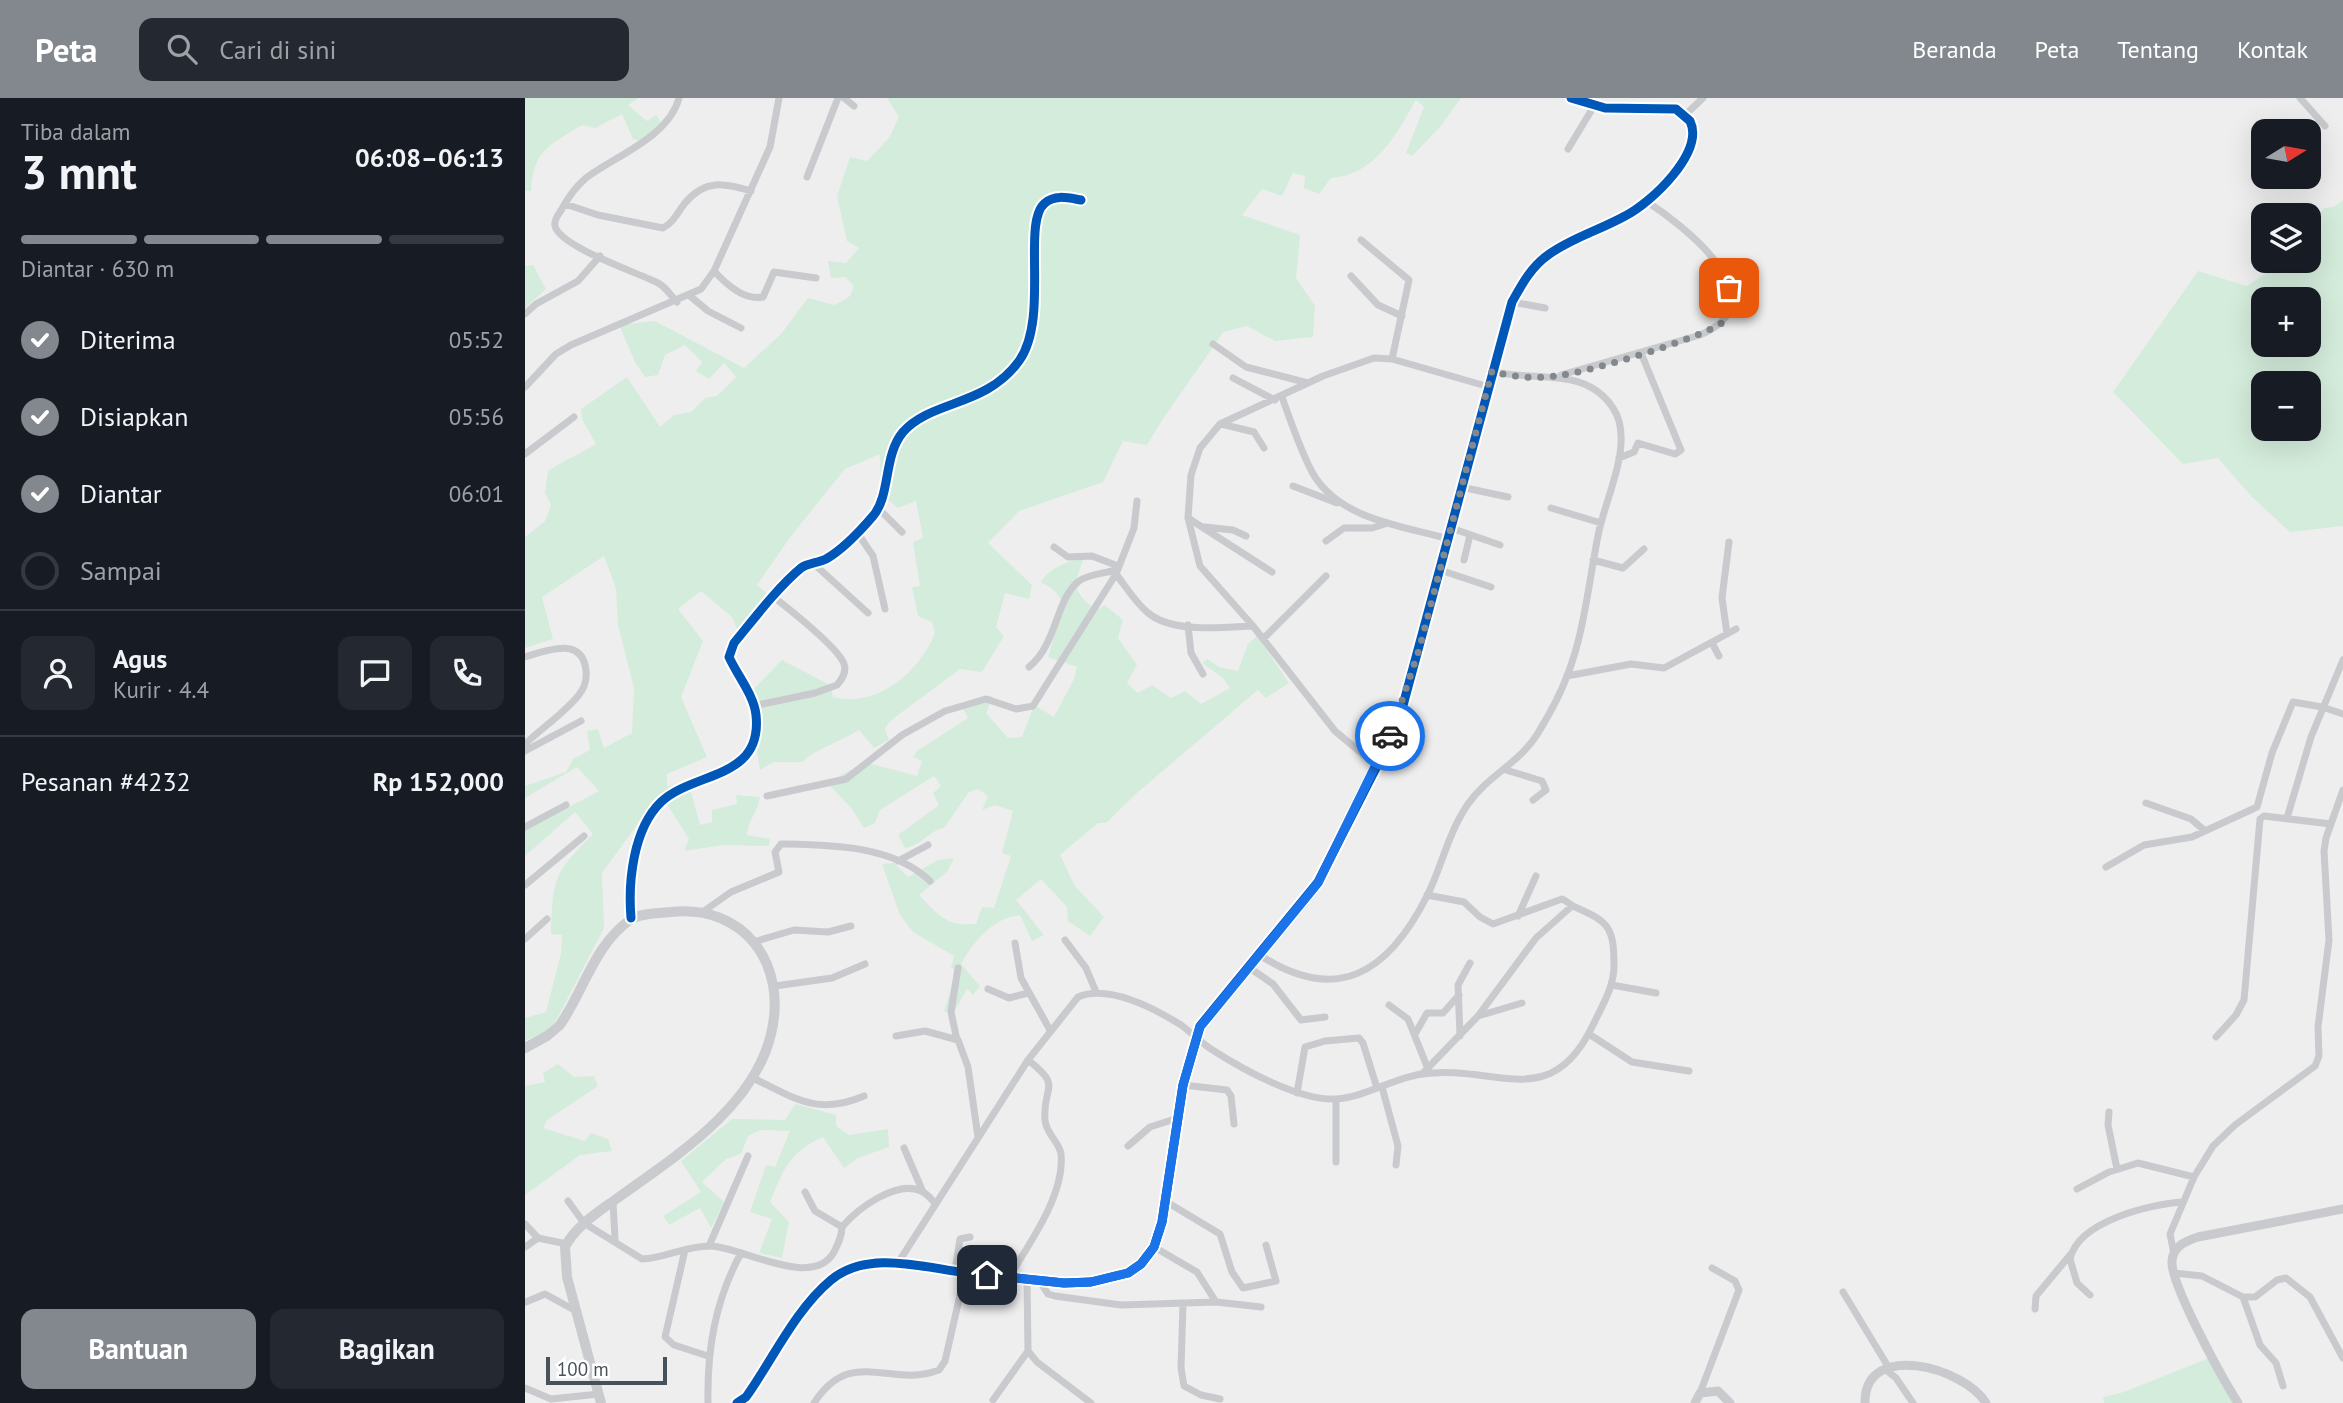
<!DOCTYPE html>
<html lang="id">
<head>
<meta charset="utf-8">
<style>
  body { margin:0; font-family:"PT Sans",sans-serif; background:#242831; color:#f1f3f6; height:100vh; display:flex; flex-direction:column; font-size:26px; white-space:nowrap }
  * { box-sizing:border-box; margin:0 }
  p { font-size:23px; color:#9ea1a6 }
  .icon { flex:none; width:38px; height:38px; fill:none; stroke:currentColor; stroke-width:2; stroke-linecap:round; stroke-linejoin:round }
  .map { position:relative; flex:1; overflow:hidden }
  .sheet { display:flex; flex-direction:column; background:#171b24; width:525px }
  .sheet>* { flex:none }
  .needle { width:46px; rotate:79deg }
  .tools { position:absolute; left:1726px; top:21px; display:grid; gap:14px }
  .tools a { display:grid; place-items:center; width:70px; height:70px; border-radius:14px; background:#171b24; box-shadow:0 7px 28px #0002; font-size:35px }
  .scale { position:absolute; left:21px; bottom:18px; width:121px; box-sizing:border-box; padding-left:7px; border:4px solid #475159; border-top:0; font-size:19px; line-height:24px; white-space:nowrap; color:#475159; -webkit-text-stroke:5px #fff; paint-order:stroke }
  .pin { position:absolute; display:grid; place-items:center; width:60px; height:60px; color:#fff; margin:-30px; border-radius:14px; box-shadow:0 4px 10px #0006 }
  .courier { position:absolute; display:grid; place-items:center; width:70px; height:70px; margin:-35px; border:5px solid #1a73e8; border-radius:50%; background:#fff; color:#222; box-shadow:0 2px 9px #0007 }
  .headline em { font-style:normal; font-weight:600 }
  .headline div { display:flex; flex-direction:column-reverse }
  .headline { display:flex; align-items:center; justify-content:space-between; height:119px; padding:0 21px }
  h1 { font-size:46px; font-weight:600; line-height:52px }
  .bar { display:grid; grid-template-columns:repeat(4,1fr); gap:10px 7px; align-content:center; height:84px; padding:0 21px }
  .bar i { height:9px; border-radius:5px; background:#363941 }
  .bar .selected { background:#82888d }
  .bar p { grid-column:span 4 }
  .line { display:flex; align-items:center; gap:18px; padding:0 21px; border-top:2px solid #363941 }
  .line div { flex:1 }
  .round { display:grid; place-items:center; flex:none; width:74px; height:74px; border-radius:14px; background:#242831 }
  ol { padding:0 21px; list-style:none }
  li { display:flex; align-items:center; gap:21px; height:77px }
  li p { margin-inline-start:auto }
  li .icon { padding:7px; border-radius:50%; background:#82888d; color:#fff; stroke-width:4 }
  li:last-child { color:#9ea1a6 }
  li i { width:38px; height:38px; border:4px solid #363941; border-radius:50% }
  .button { display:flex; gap:14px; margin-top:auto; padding:14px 21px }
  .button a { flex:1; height:80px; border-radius:14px; background:#82888d; color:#fff; font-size:28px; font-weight:600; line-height:80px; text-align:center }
  .button a+a { background:#242831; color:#f1f3f6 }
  header { display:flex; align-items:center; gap:42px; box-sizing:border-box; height:98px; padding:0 35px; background:#82888d; color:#fff }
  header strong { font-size:33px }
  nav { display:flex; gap:38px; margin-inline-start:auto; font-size:24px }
  .search { width:490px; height:63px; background:#242831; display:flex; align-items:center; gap:18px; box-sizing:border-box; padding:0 24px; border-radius:14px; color:#9ea1a6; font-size:26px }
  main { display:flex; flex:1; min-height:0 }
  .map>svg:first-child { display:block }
  .green { fill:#d4ecdc; fill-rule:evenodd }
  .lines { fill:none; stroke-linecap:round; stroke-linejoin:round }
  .minor { stroke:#c8cacd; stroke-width:7 }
  .tertiary { stroke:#c8cacd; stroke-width:9 }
  .secondary { stroke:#c9cbce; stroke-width:10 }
  .cycleway-casing { stroke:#fff; stroke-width:13 }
  .cycleway { stroke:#0057b8; stroke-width:9 }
  .done { stroke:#82888d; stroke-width:7; stroke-dasharray:0 12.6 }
  .route { stroke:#1a73e8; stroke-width:9 }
</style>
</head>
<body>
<header>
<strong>Peta</strong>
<div class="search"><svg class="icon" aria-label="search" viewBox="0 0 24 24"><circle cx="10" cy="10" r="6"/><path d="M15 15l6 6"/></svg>Cari di sini</div>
<nav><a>Beranda</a><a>Peta</a><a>Tentang</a><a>Kontak</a></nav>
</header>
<main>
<section class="sheet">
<div class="headline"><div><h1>3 mnt</h1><p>Tiba dalam</p></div><em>06:08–06:13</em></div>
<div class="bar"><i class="selected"></i><i class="selected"></i><i class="selected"></i><i></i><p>Diantar · 630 m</p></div>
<ol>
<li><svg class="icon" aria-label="check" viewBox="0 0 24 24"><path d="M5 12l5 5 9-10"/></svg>Diterima<p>05:52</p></li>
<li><svg class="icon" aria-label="check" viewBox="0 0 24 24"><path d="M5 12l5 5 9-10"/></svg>Disiapkan<p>05:56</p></li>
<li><svg class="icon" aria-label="check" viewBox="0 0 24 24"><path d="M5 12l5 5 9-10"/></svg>Diantar<p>06:01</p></li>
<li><i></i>Sampai</li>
</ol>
<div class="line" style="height:126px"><a class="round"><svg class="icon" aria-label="person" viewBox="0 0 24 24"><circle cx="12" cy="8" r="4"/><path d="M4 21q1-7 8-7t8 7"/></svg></a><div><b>Agus</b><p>Kurir · 4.4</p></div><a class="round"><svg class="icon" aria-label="chat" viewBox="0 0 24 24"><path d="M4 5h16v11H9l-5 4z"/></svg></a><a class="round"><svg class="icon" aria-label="phone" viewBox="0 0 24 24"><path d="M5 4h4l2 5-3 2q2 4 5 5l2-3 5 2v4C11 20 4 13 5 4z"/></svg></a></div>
<div class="line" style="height:91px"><div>Pesanan #4232</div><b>Rp 152,000</b></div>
<div class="button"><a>Bantuan</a><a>Bagikan</a></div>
</section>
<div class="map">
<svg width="1818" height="1305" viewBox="0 0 1818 1305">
  <rect width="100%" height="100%" fill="#efeeee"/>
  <path class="green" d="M 0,0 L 113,0 L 103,7 L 122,23 L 131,17 L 137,26 L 115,43 L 108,41 L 97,16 L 70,30 L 57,27 C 25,47 8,52 6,93 L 0,93 Z
    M 362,0 L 936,0 L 915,29 L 887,58 L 881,55 L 899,9 L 891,2 C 871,37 850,77 806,80 L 794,96 L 779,90 L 780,78 L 768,75 L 757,98 L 737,91 L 717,117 L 775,137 L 771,180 L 790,208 L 788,239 L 750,243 L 722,228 L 698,234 C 673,273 645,307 622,347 L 598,343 L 578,384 L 494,413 L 463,445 L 507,487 L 504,501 L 480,495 L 471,529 L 479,538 L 457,574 L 435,571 L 365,623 L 360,631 L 364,642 L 349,650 L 334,632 C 315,644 294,649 277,664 L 249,664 L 235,672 L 223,597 L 257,562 L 305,587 L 308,599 C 352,610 394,575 410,535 L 407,524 L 393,518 L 387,489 L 395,488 L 388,444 L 398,440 L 391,403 L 373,410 L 356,396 L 355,356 L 320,371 L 266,438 L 232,487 L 243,496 L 214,536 L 207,519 L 176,493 L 153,511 L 178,543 L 156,599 L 182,659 L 142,676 L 142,688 L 153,688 L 166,694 L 175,727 L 187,724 L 187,712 L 212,706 L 211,697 L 235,699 C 233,714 223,722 222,737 L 245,741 L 244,748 L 199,747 L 159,753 L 164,741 L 138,700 L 119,717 L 77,775 L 79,830 L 32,921 L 21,933 L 0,943 L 0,920 L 21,914 L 36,855 L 37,837 L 26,836 C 28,780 28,776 68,736 L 50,714 L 0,758 L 0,732 L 74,693 L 52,669 L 0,700 L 0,688 L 41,674 L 48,661 L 65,652 L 62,633 L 73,631 L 79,650 L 107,635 L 109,590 L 93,527 L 91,491 L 79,458 L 17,499 L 28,541 L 0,550 L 0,439 L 20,423 L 26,407 L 20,395 L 23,373 C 39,362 55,356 71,346 L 57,321 L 56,311 L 102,279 L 135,329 L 149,317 L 166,314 L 180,300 L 192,298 L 211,279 L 199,265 L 184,281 L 171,273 L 177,264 L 160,247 L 140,257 L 133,277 L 120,279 L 110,264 L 94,227 L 130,223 L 219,270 L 256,236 L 283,200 L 310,207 L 325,198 L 329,188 L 320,179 L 306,180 L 303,163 L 321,165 L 334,150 L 322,143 L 312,98 L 325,59 L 342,63 L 364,40 L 374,19 Z
    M 1818,102 L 1818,428 L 1765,434 L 1727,399 L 1693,360 L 1658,366 L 1588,294 L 1673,173 L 1722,188 L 1760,163 L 1783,163 C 1783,140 1785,129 1799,110 L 1808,109 ZM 1783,201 L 1783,247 L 1738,247 L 1738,201 ZM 1783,285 L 1783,331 L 1738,331 L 1738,285 Z
    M 8,167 L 21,191 L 0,210 L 0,168 Z
    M 559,460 C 548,488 547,493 571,512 L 580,507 L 598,522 L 593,540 L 612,567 L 602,585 L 613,595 L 627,587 L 646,600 L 660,593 L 676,606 L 705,590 L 698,580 L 677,565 L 682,561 L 694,569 L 713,573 L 723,546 L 732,538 L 764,585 L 741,600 L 733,592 L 613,694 L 581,725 L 573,725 L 535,757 L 550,788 L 579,819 L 565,838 L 543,823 L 542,809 L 516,781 L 491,802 L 519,837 L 507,843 L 495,817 C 468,820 449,843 436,866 L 455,888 L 448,897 L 442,891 L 428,916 L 419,913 L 432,872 L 426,870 L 429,858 L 388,834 L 375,817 L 357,766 L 369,765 L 383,779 L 413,762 L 429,760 L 422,774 L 394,797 C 414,817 421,829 451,826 L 457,809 L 469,810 L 486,758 L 477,755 L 488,713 L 470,707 L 457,712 L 463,698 L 453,691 L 444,694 L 419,730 C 404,732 400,746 380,750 L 373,737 L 414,707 L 408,695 L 416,688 L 409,678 L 355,712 L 350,725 L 339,730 L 327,711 L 305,688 L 308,682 L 339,664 L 392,678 L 397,663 L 388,659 L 392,653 L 443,620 L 436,607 L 457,598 L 468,598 L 461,615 L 483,640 L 497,639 L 509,607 L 529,619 L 549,581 L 552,569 L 523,559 L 539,506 L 529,492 L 516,484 C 524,470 543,463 559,460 Z
    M 33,966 L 49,979 L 69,978 L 73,988 L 22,1022 L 18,1030 L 60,1043 L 66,1035 L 83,1041 L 87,1053 L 55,1057 L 0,1097 L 0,988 L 20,984 L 18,975 Z
    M 270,1006 L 311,1017 L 311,1028 L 324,1037 L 363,1031 L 364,1049 L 333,1060 L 319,1070 L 298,1039 C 264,1054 259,1071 245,1104 L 264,1124 L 257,1160 L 234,1155 L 247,1121 L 225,1114 L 241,1067 L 250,1069 L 265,1033 L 236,1032 L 223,1038 L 216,1056 L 201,1061 L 177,1084 L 199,1104 L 186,1130 L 175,1110 L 144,1127 L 138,1118 L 176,1094 L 156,1063 L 207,1021 L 260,1022 Z
    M 1684,1260 L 1716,1305 L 1579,1305 L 1578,1299 L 1599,1294 Z"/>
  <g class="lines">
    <path class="minor" d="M 319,0 L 329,8
      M 1775,0 L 1800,28
      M 1160,17 L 1178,0
      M 1043,51 L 1069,8
      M 282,79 L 313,0
      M 40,106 L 73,117 L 138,130 C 149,124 152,115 160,105 C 180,81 199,85 226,93
      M 836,142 L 884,182 L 867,261
      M 189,173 C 201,186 219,203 238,199 L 249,174 L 291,180
      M 826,178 L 853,207 L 877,218
      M 165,198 L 183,213 L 216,230
      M 152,204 C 146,198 141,189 133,185 C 114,175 35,149 30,128 C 29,123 32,118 35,114 C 42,101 50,89 61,80 C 90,58 144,39 154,0
      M 987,204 L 1020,210
      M 0,216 L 11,206 L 53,183 L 75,158
      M 688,246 L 721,269 L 783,285
      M 1036,277 L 1175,237 C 1257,203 1158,127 1121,103
      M 708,280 L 750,302
      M 0,289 L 31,256 L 46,247 L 176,191 L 189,173 L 245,49 L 254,0
      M 757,299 C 764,319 779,362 790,379 C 818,422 878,428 924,441
      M 696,326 L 729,334 L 739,350
      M 0,356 L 49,319
      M 1094,360 L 1109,354 L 1113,345 L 1150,356 L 1156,352 L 1116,255
      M 768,388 L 812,405
      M 936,389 L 983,399
      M 353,410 L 377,434
      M 1026,410 L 1076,425
      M 663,420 L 747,474
      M 680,429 L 708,432 L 721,438
      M 926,430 L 975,447
      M 332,434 L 348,458 L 360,511
      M 801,443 L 819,430 L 847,430 L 863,425
      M 529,449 L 543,459 L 567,458 L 593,468
      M 939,462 L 945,437
      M 1068,462 L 1098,470 L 1119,451
      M 289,466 L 343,515
      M 915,472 L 966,489
      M 591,476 C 601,489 610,504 622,514 C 647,536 697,529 728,528
      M 663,527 L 666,555 L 678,576
      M 1202,536 L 1197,500 L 1204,444
      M 738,541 L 801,478
      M 1187,545 L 1194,558
      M 0,559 C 22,552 58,538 61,573 C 62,582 59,591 53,598 C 38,616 17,630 0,646
      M 504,569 C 533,545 530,502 554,483 C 564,476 581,475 592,472
      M 1042,578 L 1106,566 L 1139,570 L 1211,531
      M 228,608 L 290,595 L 312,587 C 317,581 322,574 319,566 C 314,550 265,512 250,500
      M 0,653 L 56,623
      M 852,668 L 810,633 L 728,528 L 675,468 L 663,420 L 666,377 L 675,350 L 695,326 L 798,278 L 849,260 L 867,261 L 961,288
      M 981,672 L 1017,683 L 1021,692 L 1008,702
      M 242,698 L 321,681 L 377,637 L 420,613 L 461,601 L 491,611 L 508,608 L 591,476 L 609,430 L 612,403
      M 1621,705 L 1666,721 L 1679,732
      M 1762,720 L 1786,639 L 1818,562
      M 0,729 L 41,707
      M 373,763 L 403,747
      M 1581,769 L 1619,747 L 1667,739 L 1732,709 L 1747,655 L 1768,604 L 1797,609 L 1818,616
      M 0,787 L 59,738
      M 179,813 L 206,794 L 254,774 L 250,754 L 256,746 C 305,747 368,747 405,783
      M 993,818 L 1011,778
      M 106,820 C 103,784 108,731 136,704 C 169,673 238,682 231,617 C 229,597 212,577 204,559 L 209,545 C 228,522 253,489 276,470 C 283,465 293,465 301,461 C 317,452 336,432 348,418 C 366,397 358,358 378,334 C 406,302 461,309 494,263 C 525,220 496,124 520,105 C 530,96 544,100 556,102
      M 0,841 L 22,821
      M 540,842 L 561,870 L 571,894
      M 228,844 L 269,832 L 303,834 L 326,828
      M 490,845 L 496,880 L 525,932
      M 733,856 C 812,908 863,875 902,798 C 917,768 923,735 943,706 C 962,678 995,665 1013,635 C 1024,617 1035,597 1042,578 C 1060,533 1064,480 1074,433 C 1080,407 1091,382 1095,356 C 1097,342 1097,323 1088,310 C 1060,267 1008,285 967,273
      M 722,868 L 748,886 L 776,922 L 800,919
      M 1087,887 L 1131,895
      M 250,888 L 307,880 L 340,866
      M 463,891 L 484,900 L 503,895
      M 864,907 L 883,921 L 903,971
      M 953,918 L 997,905
      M 890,936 L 902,915 L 918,915 L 934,897
      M 1064,936 L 1107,964 L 1164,973
      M 371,938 L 400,933 L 433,942 L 443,969 L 453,1039
      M 935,938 L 933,887 L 945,865
      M 1691,939 L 1711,917 L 1719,902 L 1735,721 L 1739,718 L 1806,726
      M 432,942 L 426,914 L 433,870
      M 897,976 L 953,918 L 1011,840 L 1047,808
      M 228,980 C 269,1000 293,1018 339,998
      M 658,987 L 702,992 L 706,998 L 709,1026
      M 857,989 L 873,1048 L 871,1067
      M 772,995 L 780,949 L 800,943 L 834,940 L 838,945 L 852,990
      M 811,1001 L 811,1064
      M 1584,1014 L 1583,1027 L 1592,1071
      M 603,1048 L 625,1029 L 653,1020
      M 379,1050 L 398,1094
      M 1552,1091 L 1584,1074 L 1613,1065 L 1669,1079
      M 280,1094 L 290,1113 L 317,1129
      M 43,1103 L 59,1125 L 117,1161 C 141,1160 163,1147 186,1148 C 217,1149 288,1192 309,1154 C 313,1146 317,1138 317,1129 C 332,1111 373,1080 398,1094 C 402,1096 407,1102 410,1105
      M 640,1103 L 695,1136 L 707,1174 L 718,1190 L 751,1183 L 741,1147
      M 88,1104 L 90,1141
      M 0,1126 L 13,1140 L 42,1146
      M 184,1148 L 223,1058
      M 0,1149 L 13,1140
      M 629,1149 L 672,1174 L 691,1204
      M 160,1152 L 140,1239 L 149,1247 L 183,1258
      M 1649,1156 L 1645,1136 L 1669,1079 L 1688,1048 L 1710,1027 L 1790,968 L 1794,958 L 1793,929 L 1804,842 L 1799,753 L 1801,740 L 1818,692
      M 373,1165 L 503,962 L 553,899 C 583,886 629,910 656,927 C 667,935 677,946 689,953 C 719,972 775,1003 811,1001 C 841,999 868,980 897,976 C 969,965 1025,1017 1068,927 C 1077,908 1089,889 1089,868 C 1089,829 1084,824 1050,809 C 1045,807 1042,803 1037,801 L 968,826 L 955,819 L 939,804 L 902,797
      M 430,1173 L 435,1141 L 445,1139
      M 1649,1175 L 1677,1178 L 1718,1199 L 1730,1199 L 1752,1182 L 1761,1180 L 1785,1199 L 1818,1260
      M 484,1179 C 504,1146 540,1097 536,1056 C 534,1043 521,1036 520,1022 C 517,987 539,990 503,962
      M 502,1181 L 503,1253 L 512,1264 L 566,1305
      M 514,1182 L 523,1196 L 530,1198 L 596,1207 L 691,1204 L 736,1209
      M 1318,1194 L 1364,1270
      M 1565,1197 L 1552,1185 L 1545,1161 C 1553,1123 1626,1106 1658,1104
      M 1718,1199 L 1735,1247 L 1751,1265 L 1758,1288
      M 1,1204 L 20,1196 L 51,1213
      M 658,1206 L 656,1270 L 659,1288 L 676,1297 L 695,1301
      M 1510,1211 L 1511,1198 L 1545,1157
      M 1360,1271 L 1371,1280 L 1388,1305
      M 0,1290 L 26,1301 L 74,1296
      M 1175,1295 L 1214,1192 L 1210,1183 L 1187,1170
      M 468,1302 L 503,1253
      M 183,1305 C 182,1251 190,1203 216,1155
      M 289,1305 C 327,1247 364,1291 414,1272 L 420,1263 L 440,1175"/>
    <path class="tertiary" d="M 212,1305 L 221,1299 C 248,1261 270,1212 306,1182 C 343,1151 400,1170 442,1175 C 474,1178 507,1182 539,1185 L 566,1184 L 603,1175 L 616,1166 L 629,1149 L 637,1124 L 658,987 L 675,928 L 793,784 L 852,668 L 877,611 L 987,204 C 997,186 1006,169 1023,157 C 1046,140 1075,132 1100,118 C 1126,105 1180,54 1165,23 L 1151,11 L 1080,10 L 1046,0
      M 1170,1305 L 1175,1295 L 1193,1293 L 1205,1305
      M 1340,1305 C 1339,1242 1439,1269 1461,1305
      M 1713,1305 C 1699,1283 1645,1186 1647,1163 C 1648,1148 1661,1143 1673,1139 L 1818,1111"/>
    <path class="secondary" d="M 0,950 L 22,938 L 35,927 C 58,894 70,846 105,822 C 114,815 134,815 146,814 C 220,806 263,867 246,936 C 229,1009 151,1058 94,1099 C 75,1113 51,1127 40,1149 L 42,1179 L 76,1305"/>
    <g class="cycleway-casing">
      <path id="cycleway" d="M 106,820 C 103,784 108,731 136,704 C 169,673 238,682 231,617 C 229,597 212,577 204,559 L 209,545 C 228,522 253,489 276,470 C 283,465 293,465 301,461 C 317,452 336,432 348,418 C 366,397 358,358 378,334 C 406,302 461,309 494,263 C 525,220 496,124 520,105 C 530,96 544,100 556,102
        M 212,1305 L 221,1299 C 248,1261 270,1212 306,1182 C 343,1151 400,1170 442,1175 C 474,1178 507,1182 539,1185 L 566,1184 L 603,1175 L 616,1166 L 629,1149 L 637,1124 L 658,987 L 675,928 L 793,784 L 852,668 L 877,611 L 987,204 C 997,186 1006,169 1023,157 C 1046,140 1075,132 1100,118 C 1126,105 1180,54 1165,23 L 1151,11 L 1080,10 L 1046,0"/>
    </g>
    <use href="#cycleway" class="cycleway"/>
  </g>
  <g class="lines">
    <path class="done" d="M 865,638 L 894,552 L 967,273 C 986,279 1010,281 1031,278 C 1061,275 1178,240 1200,223 L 1206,201 L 1204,190"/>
    <path class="route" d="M 462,1177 L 539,1185 L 566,1184 L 603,1175 L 616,1166 L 629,1149 L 637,1124 L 658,987 L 675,929 L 793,785 L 865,638"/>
  </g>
</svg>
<div class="tools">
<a><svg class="needle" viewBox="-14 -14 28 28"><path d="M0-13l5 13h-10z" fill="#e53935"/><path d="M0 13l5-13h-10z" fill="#9ea1a6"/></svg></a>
<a><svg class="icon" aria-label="layers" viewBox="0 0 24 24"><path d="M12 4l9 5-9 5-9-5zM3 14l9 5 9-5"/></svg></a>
<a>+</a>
<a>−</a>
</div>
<div class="scale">100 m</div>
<div class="pin" style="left:1204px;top:190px;background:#ea580c"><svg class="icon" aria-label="bag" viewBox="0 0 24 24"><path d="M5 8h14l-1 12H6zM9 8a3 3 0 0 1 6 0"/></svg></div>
<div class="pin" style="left:462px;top:1177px;background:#1f2937"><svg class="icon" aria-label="home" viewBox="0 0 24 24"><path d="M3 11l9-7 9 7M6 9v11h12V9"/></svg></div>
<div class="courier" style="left:865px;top:638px"><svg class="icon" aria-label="car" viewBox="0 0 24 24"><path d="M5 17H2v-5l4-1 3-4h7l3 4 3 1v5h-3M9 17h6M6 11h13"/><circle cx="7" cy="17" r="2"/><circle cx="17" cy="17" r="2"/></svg></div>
</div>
</main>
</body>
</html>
